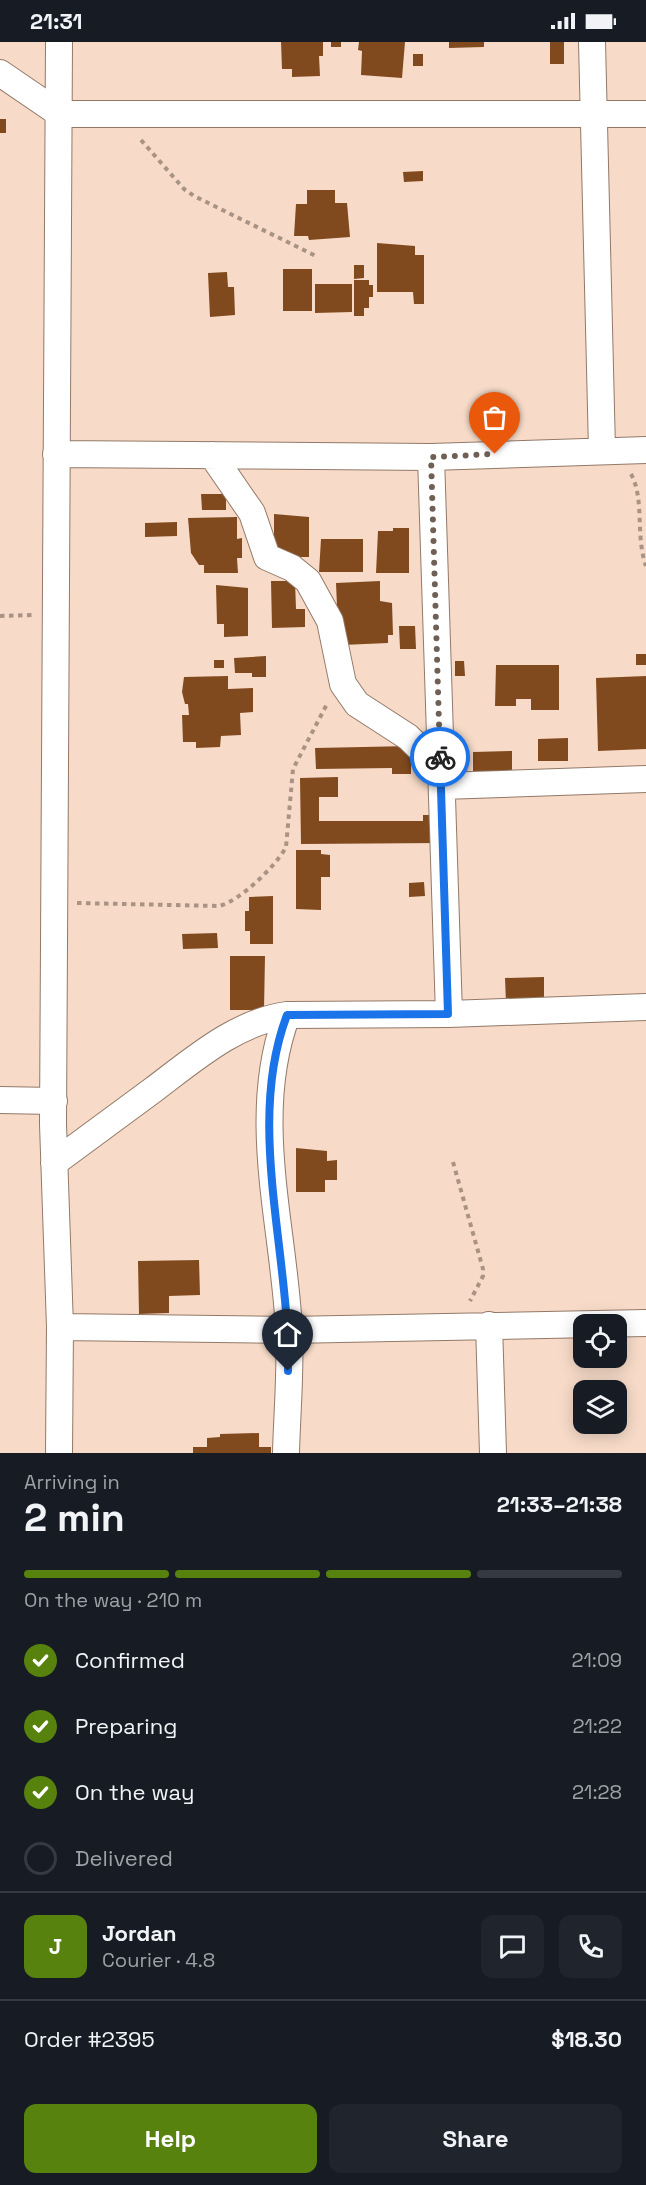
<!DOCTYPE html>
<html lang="en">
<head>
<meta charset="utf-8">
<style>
  body { margin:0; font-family:"Space Grotesk",sans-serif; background:#20242c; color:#f1f3f6; height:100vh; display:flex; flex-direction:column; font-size:22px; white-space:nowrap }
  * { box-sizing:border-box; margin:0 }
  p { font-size:20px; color:#9ea1a6 }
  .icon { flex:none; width:33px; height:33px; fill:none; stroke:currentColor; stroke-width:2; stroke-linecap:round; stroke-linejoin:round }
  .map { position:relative; height:1411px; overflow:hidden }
  .panel { display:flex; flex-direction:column; background:#171b24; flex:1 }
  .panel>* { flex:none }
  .buttons { position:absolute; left:573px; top:1272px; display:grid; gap:12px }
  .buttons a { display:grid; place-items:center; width:54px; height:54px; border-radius:12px; background:#171b24; box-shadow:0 3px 15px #0003; font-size:30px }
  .pin { position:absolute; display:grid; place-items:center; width:51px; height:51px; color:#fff; margin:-62px -26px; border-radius:50% 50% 50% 0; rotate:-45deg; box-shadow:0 0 6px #0007 }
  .pin .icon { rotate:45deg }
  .courier { position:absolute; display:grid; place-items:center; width:60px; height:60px; margin:-30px; border:4px solid #1a73e8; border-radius:50%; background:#fff; color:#222; box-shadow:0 2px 8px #0007 }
  .head em { font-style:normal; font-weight:700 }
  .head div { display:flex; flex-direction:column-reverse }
  .head { display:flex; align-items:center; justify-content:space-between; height:102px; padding:0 24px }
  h1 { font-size:39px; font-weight:700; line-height:45px }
  .bar { display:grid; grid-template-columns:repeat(4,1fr); gap:9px 6px; align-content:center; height:72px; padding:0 24px }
  .bar i { height:8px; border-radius:4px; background:#363941 }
  .bar .current { background:#56820d }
  .bar p { grid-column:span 4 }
  .line { display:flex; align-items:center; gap:15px; padding:0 24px; border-top:2px solid #363941 }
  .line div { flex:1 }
  .round { display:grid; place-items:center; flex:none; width:63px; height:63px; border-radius:12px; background:#20242c }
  ol { padding:0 24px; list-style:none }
  li { display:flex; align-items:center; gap:18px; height:66px }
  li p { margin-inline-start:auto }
  li .icon { padding:6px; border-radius:50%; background:#56820d; color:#fff; stroke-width:4 }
  li:last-child { color:#9ea1a6 }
  li i { width:33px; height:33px; border:3px solid #363941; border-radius:50% }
  .button { display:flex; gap:12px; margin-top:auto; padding:12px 24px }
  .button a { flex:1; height:69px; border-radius:12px; background:#56820d; color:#fff; font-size:24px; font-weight:700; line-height:69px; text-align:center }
  .button a+a { background:#20242c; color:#f1f3f6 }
  .status { display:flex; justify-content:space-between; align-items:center; height:42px; padding:0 30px; background:#171b24; direction:ltr }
  .status svg { height:16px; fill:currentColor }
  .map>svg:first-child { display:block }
  .building { fill:#814a1e }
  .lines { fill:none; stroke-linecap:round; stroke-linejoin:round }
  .minor-casing { stroke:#927968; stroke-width:28 }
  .path { stroke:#a89384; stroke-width:4; stroke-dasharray:4.5 4.5; stroke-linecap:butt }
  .minor { stroke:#fff; stroke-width:26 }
  .done { stroke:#6f5f54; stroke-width:6; stroke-dasharray:0 10.8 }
  .route { stroke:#1a73e8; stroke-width:8 }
</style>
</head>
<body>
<div class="status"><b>21:31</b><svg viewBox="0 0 49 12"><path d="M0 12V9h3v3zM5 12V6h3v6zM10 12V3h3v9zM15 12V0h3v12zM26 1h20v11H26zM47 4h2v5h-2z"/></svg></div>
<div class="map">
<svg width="646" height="1411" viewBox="0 0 646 1411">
  <rect width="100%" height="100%" fill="#f7dbc8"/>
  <path class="building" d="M 281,0 L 323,0 L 323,14 L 319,14 L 320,34 L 292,35 L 292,27 L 282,27 Z
    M 331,0 L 341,0 L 341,5 L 331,5 Z
    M 359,0 L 405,0 L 402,36 L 361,33 L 362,9 L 358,8 Z
    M 449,0 L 484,0 L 484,5 L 449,6 Z
    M 550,0 L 564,0 L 564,22 L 550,22 Z
    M 413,12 L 423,12 L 423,24 L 413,24 Z
    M 0,77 L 6,77 L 6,91 L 0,91 Z
    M 423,129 L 423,139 L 404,140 L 403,130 Z
    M 307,148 L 335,148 L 335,161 L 347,161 L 350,195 L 309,198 L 308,194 L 294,194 L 296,162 L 307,162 Z
    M 377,201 L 415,204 L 415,213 L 424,213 L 424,262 L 414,262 L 413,250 L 377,250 Z
    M 354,223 L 364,223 L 364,236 L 354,237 Z
    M 283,227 L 312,227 L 312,269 L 283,269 Z
    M 227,230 L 228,245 L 234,245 L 235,273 L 210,275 L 208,231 Z
    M 354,238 L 369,238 L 369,243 L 373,243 L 373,255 L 369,255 L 369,266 L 364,266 L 364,274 L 354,274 Z
    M 315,242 L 352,242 L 352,270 L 315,271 Z
    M 201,452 L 226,452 L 226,468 L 202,468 Z
    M 274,472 L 309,475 L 309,515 L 274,515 Z
    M 237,475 L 237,497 L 242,496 L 242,516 L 237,516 L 238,531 L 204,531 L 204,523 L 199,523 L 191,511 L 188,476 Z
    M 177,480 L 177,494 L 145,495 L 145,481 Z
    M 393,486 L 409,486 L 409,531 L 376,531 L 378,489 L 393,489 Z
    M 321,497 L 363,497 L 363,530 L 319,530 Z
    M 271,539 L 295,539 L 296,567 L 305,567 L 305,585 L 272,586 Z
    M 380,539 L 380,559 L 392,561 L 393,593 L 388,593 L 388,601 L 342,603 L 338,588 L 336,541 Z
    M 216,543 L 248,546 L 248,594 L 224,595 L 224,582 L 217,582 Z
    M 399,584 L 415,584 L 416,607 L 400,607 Z
    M 636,612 L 646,612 L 646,623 L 636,623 Z
    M 266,614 L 266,635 L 252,635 L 252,631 L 235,631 L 234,616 Z
    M 214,618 L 224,618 L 224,626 L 214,626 Z
    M 455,619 L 464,619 L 465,634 L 455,634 Z
    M 496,623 L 559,623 L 559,668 L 531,668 L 531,657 L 516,657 L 516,664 L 495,664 Z
    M 228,634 L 228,647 L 253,646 L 253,670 L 240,671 L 241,693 L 221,694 L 220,705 L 196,706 L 196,700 L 183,700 L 182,673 L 189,673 L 188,662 L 185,662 L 182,650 L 184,635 Z
    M 646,634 L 646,707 L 598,709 L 596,636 Z
    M 568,696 L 568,719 L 538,719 L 538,697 Z
    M 411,704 L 411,732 L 392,732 L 392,726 L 316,727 L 315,706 Z
    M 512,709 L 512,729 L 473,730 L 473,710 Z
    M 338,735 L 338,755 L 319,755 L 319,779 L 423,779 L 423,773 L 439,773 L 440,801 L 301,802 L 300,736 Z
    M 296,808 L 321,808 L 321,812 L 330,813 L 330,835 L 321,835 L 321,868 L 296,867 Z
    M 424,840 L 425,854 L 409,855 L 409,841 Z
    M 273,854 L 273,902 L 250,902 L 250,889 L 245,889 L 245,869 L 249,869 L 249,855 Z
    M 217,891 L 218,906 L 183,907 L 182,892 Z
    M 230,914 L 265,914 L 264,968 L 230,968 Z
    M 544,935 L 544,960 L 506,961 L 505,936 Z
    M 296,1106 L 327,1109 L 327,1119 L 337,1118 L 337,1138 L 325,1138 L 325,1150 L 296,1150 Z
    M 199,1218 L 200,1253 L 169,1254 L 169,1271 L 139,1272 L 138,1219 Z
    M 259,1391 L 259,1405 L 271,1405 L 271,1411 L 193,1411 L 193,1405 L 207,1405 L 207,1396 L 220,1395 L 220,1392 Z"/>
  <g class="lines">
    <g class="minor-casing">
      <path id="minor" d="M 592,0 L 602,408
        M 0,31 L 60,72 L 646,72
        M 56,412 L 431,415 L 646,408
        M 212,413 L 252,471 L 267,515 L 292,526 L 308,539 L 330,579 L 343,642 L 357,662 L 408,695 L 440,726
        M 431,415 L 449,972
        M 442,744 L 646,737
        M 0,1058 L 54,1059
        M 54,1121 C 87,1097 120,1072 153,1048 C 193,1018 236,980 287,973 L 449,972 L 646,965
        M 489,1283 L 493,1411
        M 60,1285 L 289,1288 L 646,1281
        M 59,1411 L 60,1285 L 53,1082 L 59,0
        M 286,1411 C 287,1370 291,1329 289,1288 C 284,1184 249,1074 287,973"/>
    </g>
    <path class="path" d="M 141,98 L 184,147 L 194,154 L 318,215
      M 631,432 C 645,458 635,493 646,524
      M 0,574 L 32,573
      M 77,861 L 219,864 C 240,859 276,824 286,805 L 293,727 L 327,662
      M 453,1120 L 483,1227 L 483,1234 L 470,1259"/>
    <use href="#minor" class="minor"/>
  </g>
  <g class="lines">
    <path class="done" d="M 440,715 L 431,415 L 495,412"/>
    <path class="route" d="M 288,1329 C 291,1214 245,1083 287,973 L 448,972 L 440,715"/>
  </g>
</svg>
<div class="buttons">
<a><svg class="icon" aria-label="locate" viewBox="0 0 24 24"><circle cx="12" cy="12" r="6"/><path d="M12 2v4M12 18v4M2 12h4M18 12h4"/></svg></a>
<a><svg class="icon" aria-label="layers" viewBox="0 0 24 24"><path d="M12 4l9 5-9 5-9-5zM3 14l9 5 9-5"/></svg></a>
</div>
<div class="pin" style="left:495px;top:412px;background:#ea580c"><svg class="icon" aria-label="bag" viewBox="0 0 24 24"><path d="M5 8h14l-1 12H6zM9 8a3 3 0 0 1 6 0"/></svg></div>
<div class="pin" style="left:288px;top:1329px;background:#1f2937"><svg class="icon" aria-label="home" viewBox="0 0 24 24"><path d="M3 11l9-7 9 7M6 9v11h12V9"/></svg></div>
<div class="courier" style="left:440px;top:715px"><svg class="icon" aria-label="bike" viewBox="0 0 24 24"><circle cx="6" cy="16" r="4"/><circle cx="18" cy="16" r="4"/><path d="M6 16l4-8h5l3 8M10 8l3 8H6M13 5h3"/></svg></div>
</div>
<section class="panel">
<div class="head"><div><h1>2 min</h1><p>Arriving in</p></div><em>21:33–21:38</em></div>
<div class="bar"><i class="current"></i><i class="current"></i><i class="current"></i><i></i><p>On the way · 210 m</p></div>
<ol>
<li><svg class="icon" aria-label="check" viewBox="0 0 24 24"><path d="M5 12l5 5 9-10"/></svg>Confirmed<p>21:09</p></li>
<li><svg class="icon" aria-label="check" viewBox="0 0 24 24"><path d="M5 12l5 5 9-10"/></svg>Preparing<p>21:22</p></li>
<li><svg class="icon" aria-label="check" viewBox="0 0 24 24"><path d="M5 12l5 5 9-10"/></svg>On the way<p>21:28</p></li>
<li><i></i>Delivered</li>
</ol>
<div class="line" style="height:108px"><b class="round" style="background:#56820d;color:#fff">J</b><div><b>Jordan</b><p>Courier · 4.8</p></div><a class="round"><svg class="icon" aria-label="chat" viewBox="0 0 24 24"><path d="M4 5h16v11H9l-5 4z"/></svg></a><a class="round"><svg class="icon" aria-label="phone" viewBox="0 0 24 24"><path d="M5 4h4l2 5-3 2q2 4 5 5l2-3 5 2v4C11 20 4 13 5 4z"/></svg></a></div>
<div class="line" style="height:78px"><div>Order #2395</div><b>$18.30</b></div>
<div class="button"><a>Help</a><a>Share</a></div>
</section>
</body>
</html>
